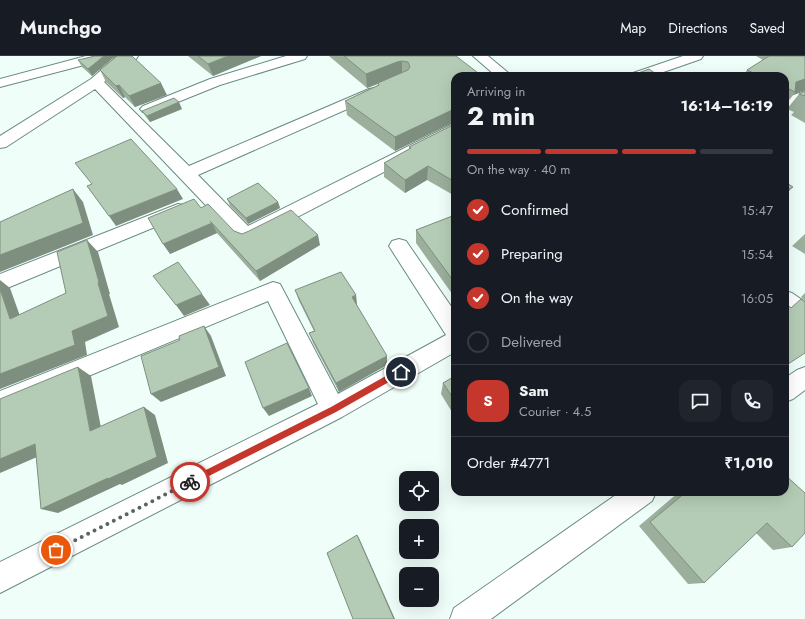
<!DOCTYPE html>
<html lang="en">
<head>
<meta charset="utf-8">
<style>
  body { margin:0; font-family:Jost,sans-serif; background:#20242c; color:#f1f3f6; height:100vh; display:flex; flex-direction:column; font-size:15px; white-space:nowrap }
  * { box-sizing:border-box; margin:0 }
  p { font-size:13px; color:#9ea1a6 }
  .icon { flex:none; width:22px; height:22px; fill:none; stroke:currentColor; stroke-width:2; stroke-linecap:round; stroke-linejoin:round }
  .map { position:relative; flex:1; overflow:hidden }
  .panel { position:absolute; left:451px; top:16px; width:338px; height:424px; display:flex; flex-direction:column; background:#171b24; border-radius:12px; box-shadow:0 4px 16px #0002 }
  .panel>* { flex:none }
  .buttons { position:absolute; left:399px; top:415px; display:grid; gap:8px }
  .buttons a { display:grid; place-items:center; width:40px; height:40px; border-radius:8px; background:#171b24; box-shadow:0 4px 16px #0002; font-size:20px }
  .pin { position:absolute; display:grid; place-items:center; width:34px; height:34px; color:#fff; margin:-17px; border:2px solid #fff; border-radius:50%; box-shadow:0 1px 4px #0007 }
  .courier { position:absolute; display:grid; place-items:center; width:40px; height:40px; margin:-20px; border:3px solid #c5372d; border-radius:50%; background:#fff; color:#222; box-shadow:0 1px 5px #0007 }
  .summary em { font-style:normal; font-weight:700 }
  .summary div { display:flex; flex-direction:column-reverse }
  .summary { display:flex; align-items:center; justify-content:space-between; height:68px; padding:0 16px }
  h1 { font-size:26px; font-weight:700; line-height:30px }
  .bar { display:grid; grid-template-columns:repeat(4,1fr); gap:6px 4px; align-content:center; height:48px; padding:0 16px }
  .bar i { height:5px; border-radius:3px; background:#363941 }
  .bar .selected { background:#c5372d }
  .bar p { grid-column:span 4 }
  .line { display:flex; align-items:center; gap:10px; padding:0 16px; border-top:1px solid #363941 }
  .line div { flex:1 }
  .round { display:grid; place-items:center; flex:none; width:42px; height:42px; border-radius:12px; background:#20242c }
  ol { padding:0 16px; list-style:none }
  li { display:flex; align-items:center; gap:12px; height:44px }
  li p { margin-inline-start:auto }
  li .icon { padding:4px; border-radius:50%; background:#c5372d; color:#fff; stroke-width:4 }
  li:last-child { color:#9ea1a6 }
  li i { width:22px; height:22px; border:2px solid #363941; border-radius:50% }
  header { display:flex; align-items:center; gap:24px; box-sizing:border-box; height:56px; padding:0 20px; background:#171b24; border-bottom:1px solid #363941 }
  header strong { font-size:19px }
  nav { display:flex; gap:22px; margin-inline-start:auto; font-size:14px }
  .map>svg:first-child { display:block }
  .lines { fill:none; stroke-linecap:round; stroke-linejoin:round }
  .minor-casing { stroke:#698b81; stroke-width:2 }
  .minor { fill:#fff; fill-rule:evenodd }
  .wall { fill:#9baf9c }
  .shaded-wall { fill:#7e8f7f }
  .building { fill:#b4ccb5; stroke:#7e8f7f }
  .route { fill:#c5372d }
  .done { stroke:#586561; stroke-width:4; stroke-dasharray:0 7.2 }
</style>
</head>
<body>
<header>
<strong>Munchgo</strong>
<nav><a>Map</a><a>Directions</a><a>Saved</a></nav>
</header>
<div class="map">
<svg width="805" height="563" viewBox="0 0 805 563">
  <rect width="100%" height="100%" fill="#f0fefa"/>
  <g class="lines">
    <g class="minor-casing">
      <path id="minor" d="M 86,0 L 109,0 L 107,3 L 0,31 L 0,23 Z
        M 120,0 L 138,0 L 136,3 L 124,9 L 104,26 L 189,110 L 369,33 L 374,32 L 379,33 L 381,36 L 379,39 L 198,119 L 248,170 L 449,70 L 455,68 L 455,79 L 253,184 L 246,186 L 239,184 L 95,33 L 6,91 L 0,92 L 0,80 L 91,23 L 114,3 Z
        M 286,0 L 307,0 L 305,3 L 220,29 L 153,56 L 148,58 L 143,56 L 140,53 L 143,50 L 210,23 Z
        M 473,0 L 488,0 L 512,20 L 496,20 Z
        M 683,0 L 703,0 L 701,3 L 652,20 L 631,20 L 633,17 Z
        M 805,35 L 805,44 L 785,52 L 785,42 Z
        M 178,148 L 184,149 L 187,154 L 184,159 L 0,235 L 0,218 Z
        M 399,183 L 406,185 L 455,256 L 455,296 L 342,361 L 0,537 L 0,506 L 318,348 L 268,245 L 0,357 L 0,335 L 273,226 L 280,228 L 338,338 L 446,279 L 389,190 L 392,185 Z
        M 785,235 L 792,237 L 805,246 L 805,267 L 797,264 L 785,255 Z
        M 805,311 L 805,334 L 793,343 L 785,346 L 785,322 L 797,314 Z
        M 620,436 L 656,436 L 652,445 L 491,563 L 450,563 L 454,552 Z"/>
    </g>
    <use href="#minor" class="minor"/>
  </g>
  <path class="wall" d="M 95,0 L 132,0 L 167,39 L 135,51 L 125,41 L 123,42 L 106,26 L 100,14 L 116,1 L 113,2 L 92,20 L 82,11 L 78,4 Z
    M 188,0 L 261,0 L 213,20 Z
    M 329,0 L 456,0 L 455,20 L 455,67 L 448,69 L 395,95 L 347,59 L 345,45 L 378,29 L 378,28 L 367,32 Z
    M 756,0 L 805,0 L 805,34 L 794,38 L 785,49 L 785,20 L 743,20 L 747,14 L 763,4 Z
    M 805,35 L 805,67 L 791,59 L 794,56 L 787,53 L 799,38 Z
    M 182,53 L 150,66 L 146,61 L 142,55 Z
    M 455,68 L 455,140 L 427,124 L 405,137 L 384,121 L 384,107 L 409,93 L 409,91 Z
    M 227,143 L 278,146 L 280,152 L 248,168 L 230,150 Z
    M 201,152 L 234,175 L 242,178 L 320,189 L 260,225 L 216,176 L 217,177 L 170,198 Z
    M 455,159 L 455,242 L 416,187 L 416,174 Z
    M 805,178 L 805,198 L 792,190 Z
    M 295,234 L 356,239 L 357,250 L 387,300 L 387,309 L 339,336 L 313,287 L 309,277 L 314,275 L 299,245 Z
    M 805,237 L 805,245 L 801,241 Z
    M 455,320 L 455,361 L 441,338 L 443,327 Z
    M 679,436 L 785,436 L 792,491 L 773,494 L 756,477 L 704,527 L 688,528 L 639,470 Z"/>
  <path class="shaded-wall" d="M 104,0 L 119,0 L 113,2 L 92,20 L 88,13 Z
    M 228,0 L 261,0 L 213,20 L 208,8 Z
    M 402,5 L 402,19 L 397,20 L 367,32 L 366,18 L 397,6 Z
    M 805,23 L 805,34 L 794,38 L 795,36 L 796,26 Z
    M 161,27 L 167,39 L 135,51 L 129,40 Z
    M 119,29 L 125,41 L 123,42 L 116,30 Z
    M 179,46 L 182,53 L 150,66 L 147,60 Z
    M 455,53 L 455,67 L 448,69 L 395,95 L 395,81 L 450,55 Z
    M 428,110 L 427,124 L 405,137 L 405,124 Z
    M 793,131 L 785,139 L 785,135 Z
    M 73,133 L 83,146 L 93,179 L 0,216 L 0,199 Z
    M 177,133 L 183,143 L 116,170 L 109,160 Z
    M 278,146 L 280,152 L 248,168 L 246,162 Z
    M 212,167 L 217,177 L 170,198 L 163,188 Z
    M 318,179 L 320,189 L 260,225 L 256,215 Z
    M 87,184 L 98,196 L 110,238 L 109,238 L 119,271 L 85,286 L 87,299 L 0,333 L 0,318 L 72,275 L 98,227 Z
    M 0,224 L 10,232 L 25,274 L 10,263 L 0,233 Z
    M 202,238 L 210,249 L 184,260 L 176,249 Z
    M 356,239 L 357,250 L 352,241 Z
    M 204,270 L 211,280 L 226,320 L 161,346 L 151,338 Z
    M 387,300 L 387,309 L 339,336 L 336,327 Z
    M 78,311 L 91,320 L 103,382 L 90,375 Z
    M 309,332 L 312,340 L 269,360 L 263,352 Z
    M 144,351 L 155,359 L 168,407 L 122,429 L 120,428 L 58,457 L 41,453 Z
    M 35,388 L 51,395 L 0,417 L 0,403 Z
    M 357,479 L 359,482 L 395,563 L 394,563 Z"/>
  <path class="building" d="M 95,0 L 104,0 L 88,13 L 78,4 Z
    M 117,0 L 132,0 L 161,27 L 129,40 L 119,29 L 116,30 L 100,14 Z
    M 198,0 L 228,0 L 208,8 Z
    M 344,0 L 456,0 L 482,20 L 455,20 L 455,53 L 450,55 L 395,81 L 345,45 L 379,29 L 378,27 L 408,14 L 410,11 L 408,6 L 402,5 L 397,6 L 366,18 Z
    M 769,0 L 805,0 L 805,23 L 796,26 L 795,36 L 785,31 L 785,20 L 760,20 L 747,14 Z
    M 649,13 L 659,20 L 630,20 Z
    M 805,35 L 805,40 L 799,38 Z
    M 174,42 L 179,46 L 147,60 L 142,55 Z
    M 455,68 L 455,126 L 428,110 L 405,124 L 384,107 L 411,92 L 409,91 Z
    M 131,83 L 177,133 L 109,160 L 87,130 L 92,128 L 75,107 Z
    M 785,126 L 793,131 L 785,135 Z
    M 258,127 L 278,146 L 246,162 L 227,143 Z
    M 73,133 L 83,167 L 0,199 L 0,166 Z
    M 194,143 L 201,152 L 208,148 L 234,175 L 242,178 L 249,175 L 291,154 L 318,179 L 256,215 L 210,165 L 212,167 L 163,188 L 148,162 Z
    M 455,159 L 455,227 L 416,174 Z
    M 87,184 L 99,226 L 98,227 L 108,260 L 72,275 L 75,289 L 0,318 L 0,233 L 10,263 L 66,237 L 57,196 Z
    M 178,206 L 202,238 L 176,249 L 153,220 Z
    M 341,216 L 356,239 L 352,241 L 387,300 L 336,327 L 309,277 L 315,275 L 295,234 Z
    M 801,243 L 805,246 L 805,297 L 785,310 L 785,247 L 791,252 Z
    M 204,270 L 219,311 L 151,338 L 141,300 L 180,284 L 179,280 Z
    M 287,287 L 309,332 L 263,352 L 245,306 Z
    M 78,311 L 90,375 L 144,351 L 157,401 L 108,423 L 108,422 L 41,453 L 35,388 L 0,403 L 0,343 Z
    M 455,320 L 455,345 L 443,327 Z
    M 785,419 L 805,437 L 805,477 L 792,491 L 767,467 L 704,527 L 650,466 L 686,436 L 785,436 Z
    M 357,479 L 394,563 L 353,563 L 327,497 Z"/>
  <path class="route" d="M 398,313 L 403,313 L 403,318 L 336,356 L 193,428 L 188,428 L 188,423 L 331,351 Z"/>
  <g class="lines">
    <path class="done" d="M 56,494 L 190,426"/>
  </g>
</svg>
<div class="buttons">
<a><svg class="icon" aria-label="locate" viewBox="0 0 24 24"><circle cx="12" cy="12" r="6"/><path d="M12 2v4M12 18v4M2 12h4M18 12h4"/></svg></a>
<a>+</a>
<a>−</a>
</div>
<div class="pin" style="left:56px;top:494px;background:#ea580c"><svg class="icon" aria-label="bag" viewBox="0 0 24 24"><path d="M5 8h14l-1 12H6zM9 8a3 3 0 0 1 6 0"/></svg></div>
<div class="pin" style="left:401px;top:316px;background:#1f2937"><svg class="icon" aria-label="home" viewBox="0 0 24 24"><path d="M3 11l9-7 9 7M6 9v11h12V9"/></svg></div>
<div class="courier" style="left:190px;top:426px"><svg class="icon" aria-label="bike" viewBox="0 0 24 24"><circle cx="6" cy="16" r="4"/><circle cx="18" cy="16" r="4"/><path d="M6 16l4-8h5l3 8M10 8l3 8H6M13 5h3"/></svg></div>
<section class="panel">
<div class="summary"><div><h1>2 min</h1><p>Arriving in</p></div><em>16:14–16:19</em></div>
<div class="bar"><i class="selected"></i><i class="selected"></i><i class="selected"></i><i></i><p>On the way · 40 m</p></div>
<ol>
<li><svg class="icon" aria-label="check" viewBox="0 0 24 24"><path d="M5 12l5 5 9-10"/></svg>Confirmed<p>15:47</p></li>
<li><svg class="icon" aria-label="check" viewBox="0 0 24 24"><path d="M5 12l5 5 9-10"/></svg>Preparing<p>15:54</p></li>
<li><svg class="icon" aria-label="check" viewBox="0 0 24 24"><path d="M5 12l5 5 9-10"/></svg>On the way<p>16:05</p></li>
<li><i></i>Delivered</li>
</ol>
<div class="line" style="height:72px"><b class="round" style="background:#c5372d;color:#fff">S</b><div><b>Sam</b><p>Courier · 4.5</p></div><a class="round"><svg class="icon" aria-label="chat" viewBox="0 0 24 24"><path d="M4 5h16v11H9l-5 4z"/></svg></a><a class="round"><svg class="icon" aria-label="phone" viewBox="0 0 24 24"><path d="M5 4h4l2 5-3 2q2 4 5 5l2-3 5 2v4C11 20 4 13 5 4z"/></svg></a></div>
<div class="line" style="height:52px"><div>Order #4771</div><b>₹1,010</b></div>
</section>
</div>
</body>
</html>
